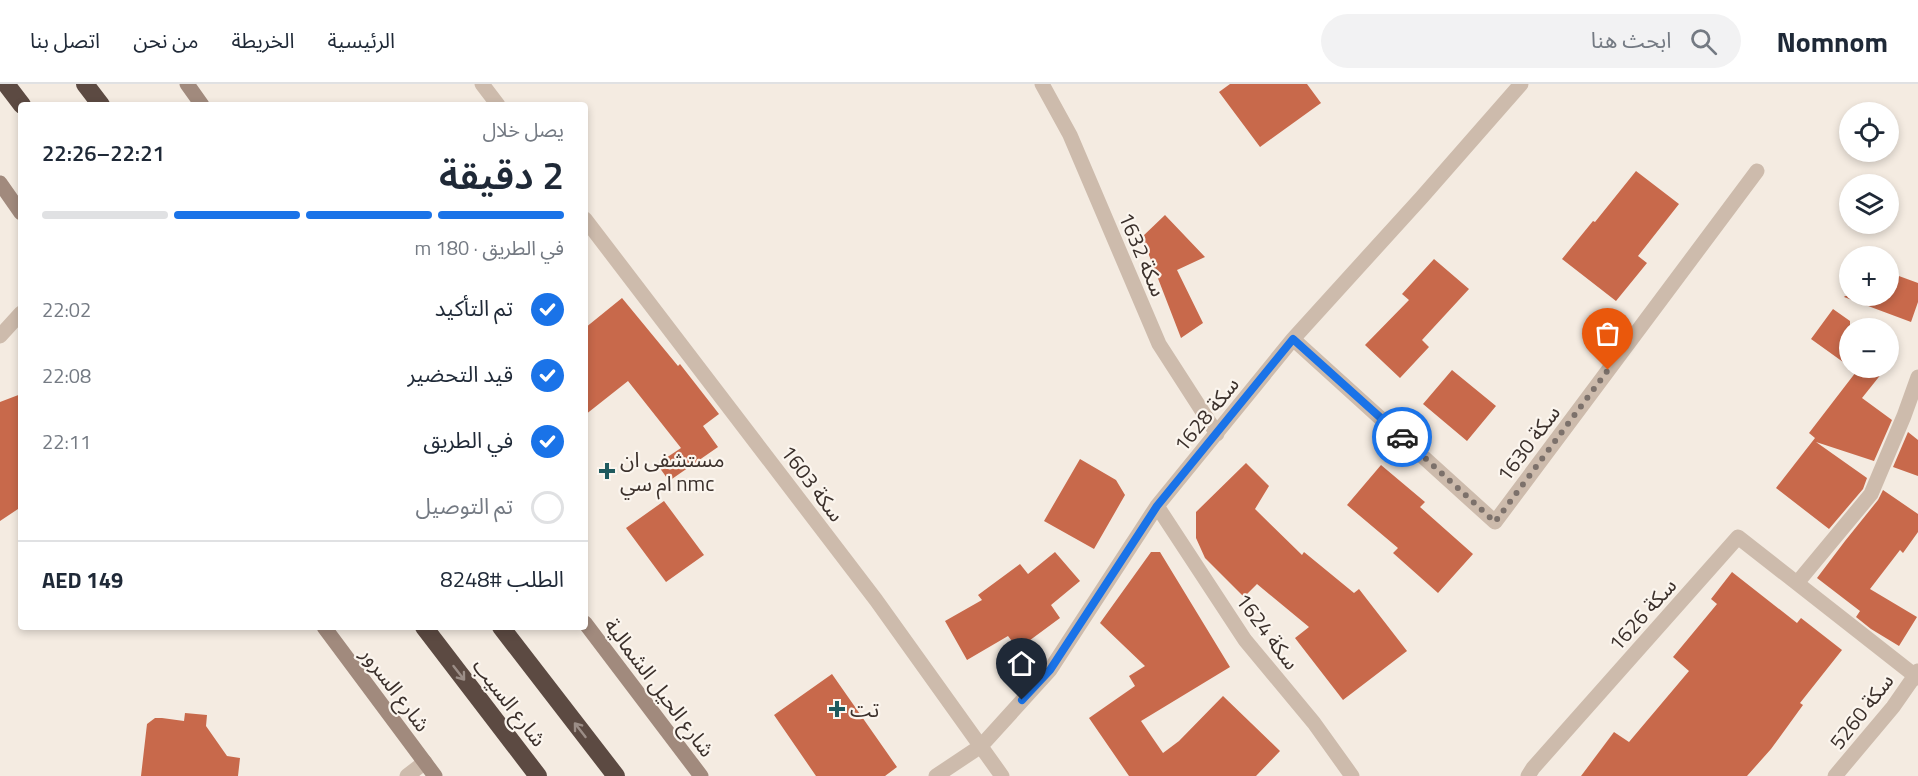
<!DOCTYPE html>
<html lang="ar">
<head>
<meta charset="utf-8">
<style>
  body { margin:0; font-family:"Titillium Web","Noto Sans Arabic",sans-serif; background:#f2f2f3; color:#1f2937; direction:rtl; height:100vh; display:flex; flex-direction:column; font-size:22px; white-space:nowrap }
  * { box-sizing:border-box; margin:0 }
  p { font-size:20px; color:#747a83 }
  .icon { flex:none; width:33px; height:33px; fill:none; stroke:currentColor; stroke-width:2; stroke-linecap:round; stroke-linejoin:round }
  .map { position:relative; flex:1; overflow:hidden; direction:ltr }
  .drawer { position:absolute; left:18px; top:18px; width:570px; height:528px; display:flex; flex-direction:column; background:#fff; border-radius:6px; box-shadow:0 3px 9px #0003; direction:rtl }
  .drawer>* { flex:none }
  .fabs { position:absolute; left:1839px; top:18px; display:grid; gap:12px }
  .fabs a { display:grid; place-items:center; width:60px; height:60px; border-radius:50%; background:#fff; box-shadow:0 3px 9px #0003; font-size:30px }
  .pin { position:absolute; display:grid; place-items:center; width:51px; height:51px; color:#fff; margin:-62px -26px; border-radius:50% 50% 50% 0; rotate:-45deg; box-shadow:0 0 6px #0007 }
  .pin .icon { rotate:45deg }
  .courier { position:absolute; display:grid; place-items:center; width:60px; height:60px; margin:-30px; border:4px solid #1a73e8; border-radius:50%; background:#fff; color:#222; box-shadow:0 2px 8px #0007 }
  .headline em { font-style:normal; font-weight:600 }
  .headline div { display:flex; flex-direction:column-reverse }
  .headline { display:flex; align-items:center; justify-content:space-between; height:102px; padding:0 24px }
  h1 { font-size:39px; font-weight:600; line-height:45px }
  .bar { display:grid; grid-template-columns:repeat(4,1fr); gap:9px 6px; align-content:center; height:72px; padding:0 24px }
  .bar i { height:8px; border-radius:4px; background:#e0e1e3 }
  .bar .active { background:#1a73e8 }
  .bar p { grid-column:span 4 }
  .line { display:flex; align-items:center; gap:15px; padding:0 24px; border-top:2px solid #e0e1e3 }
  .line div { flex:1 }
  ol { padding:0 24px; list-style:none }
  li { display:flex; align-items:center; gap:18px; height:66px }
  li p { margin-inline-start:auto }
  li .icon { padding:6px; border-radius:50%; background:#1a73e8; color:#fff; stroke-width:4 }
  li:last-child { color:#747a83 }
  li i { width:33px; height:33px; border:3px solid #e0e1e3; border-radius:50% }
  header { display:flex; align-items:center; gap:36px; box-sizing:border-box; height:84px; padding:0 30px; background:#fff; border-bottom:2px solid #e0e1e3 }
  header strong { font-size:28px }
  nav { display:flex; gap:33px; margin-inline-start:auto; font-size:21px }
  .search { width:420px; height:54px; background:#f2f2f3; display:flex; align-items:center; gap:15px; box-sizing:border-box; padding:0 21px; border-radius:33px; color:#747a83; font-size:22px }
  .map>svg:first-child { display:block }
  .building { fill:#c8694b }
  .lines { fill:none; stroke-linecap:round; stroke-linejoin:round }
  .street { stroke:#cdbbac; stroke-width:15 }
  .secondary { stroke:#a18a7d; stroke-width:15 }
  .highway { stroke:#5c4a42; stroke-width:18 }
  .oneway { stroke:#9c8e87 }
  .done { stroke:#7c716b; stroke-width:6; stroke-dasharray:0 10.8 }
  .route { stroke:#1a73e8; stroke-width:8 }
  .poi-dot { fill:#1f5a5e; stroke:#fbf5ee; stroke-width:2 }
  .labels { text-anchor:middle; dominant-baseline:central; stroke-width:4.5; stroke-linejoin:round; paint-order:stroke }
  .street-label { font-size:21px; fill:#3b302b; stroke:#fbf5ee }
  .poi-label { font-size:21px; fill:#3b302b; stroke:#fbf5ee; text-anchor:start }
</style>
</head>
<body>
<header>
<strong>Nomnom</strong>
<div class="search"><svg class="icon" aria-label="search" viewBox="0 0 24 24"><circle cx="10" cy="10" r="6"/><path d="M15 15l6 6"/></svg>ابحث هنا</div>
<nav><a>الرئيسية</a><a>الخريطة</a><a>من نحن</a><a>اتصل بنا</a></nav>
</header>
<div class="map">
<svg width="1918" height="692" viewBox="0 0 1918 692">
  <rect width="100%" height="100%" fill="#f4ebe1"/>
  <path class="building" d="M 1230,0 L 1307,0 L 1321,19 L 1260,63 L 1219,8 Z
    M 1636,87 L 1679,120 L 1638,172 L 1647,179 L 1616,217 L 1562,175 L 1593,137 L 1595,138 Z
    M 1165,131 L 1205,173 L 1177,186 L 1203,239 L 1181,254 L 1142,153 Z
    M 1434,175 L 1469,205 L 1422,256 L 1429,263 L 1400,294 L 1365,261 L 1409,216 L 1402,210 Z
    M 1888,188 L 1918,199 L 1918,218 L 1911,238 L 1844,213 L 1845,212 L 1888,212 Z
    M 622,214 L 678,282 L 680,280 L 719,330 L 703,342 L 718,363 L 669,397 L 657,380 L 681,364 L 628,297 L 585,331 L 585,244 Z
    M 1833,225 L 1850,237 L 1850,283 L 1811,255 Z
    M 1859,284 L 1886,284 L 1862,314 L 1892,336 L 1874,377 L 1816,358 L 1867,394 L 1863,405 L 1829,445 L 1776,404 L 1815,354 L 1809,349 Z
    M 1452,286 L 1496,322 L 1467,357 L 1423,320 Z
    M 21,310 L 21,423 L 0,437 L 0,318 Z
    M 1908,348 L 1918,356 L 1918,392 L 1893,383 Z
    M 1080,375 L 1116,396 L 1125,411 L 1094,465 L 1044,437 Z
    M 1246,379 L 1269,402 L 1255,425 L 1302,471 L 1304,468 L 1354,509 L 1359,505 L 1407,567 L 1343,616 L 1295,554 L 1309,543 L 1257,500 L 1244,513 L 1205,474 L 1196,454 L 1196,428 Z
    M 1381,381 L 1425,418 L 1420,423 L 1473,470 L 1438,509 L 1393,469 L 1398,464 L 1347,421 Z
    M 1883,406 L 1918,430 L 1918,448 L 1903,469 L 1900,466 L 1870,505 L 1917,533 L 1899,562 L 1871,545 L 1856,533 L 1860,527 L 1817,494 L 1845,457 L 1878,416 Z
    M 664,417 L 704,471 L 666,498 L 626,444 Z
    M 1055,468 L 1080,497 L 1051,521 L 1060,534 L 1018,565 L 1008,552 L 967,576 L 945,537 L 982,516 L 978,511 L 1020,480 L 1028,490 Z
    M 1151,468 L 1160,468 L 1230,583 L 1141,637 L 1163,669 L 1179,657 L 1223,612 L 1280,667 L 1256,692 L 1129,692 L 1089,634 L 1135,602 L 1129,592 L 1145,582 L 1100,539 Z
    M 1732,488 L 1797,539 L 1801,534 L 1842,566 L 1800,619 L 1803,621 L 1771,665 L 1747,692 L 1581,692 L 1614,648 L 1629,658 L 1689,587 L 1673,573 L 1717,520 L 1711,515 Z
    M 832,590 L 897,683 L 885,692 L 816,692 L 774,631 Z
    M 185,629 L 207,631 L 206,642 L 227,672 L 240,674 L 238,692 L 141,692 L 147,640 L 155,634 L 162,634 L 184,637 Z"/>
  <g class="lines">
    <path class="street" d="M 482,0 L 498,21
      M 1042,0 L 1070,51 L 1159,260 L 1217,350
      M 585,135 L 876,516 L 1002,692
      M 0,252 L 21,229
      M 1293,255 L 1495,438 L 1757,87
      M 1157,422 L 1245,556 L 1314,639 L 1352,692
      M 1797,499 L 1871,410 L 1904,332 L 1918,293
      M 407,692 L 425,678
      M 936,692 L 981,662 L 1050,586 L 1157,422 L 1293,255 L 1422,113 L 1521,0
      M 1528,692 L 1533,684 L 1738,453 L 1918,594
      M 1835,692 L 1893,623 L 1918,587"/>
    <path class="secondary" d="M 187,0 L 202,21
      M 0,99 L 21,129
      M 585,539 L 701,692
      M 324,543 L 435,692"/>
    <path class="highway" d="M 6,0 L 22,21
      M 85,0 L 101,21
      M 424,543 L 538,692
      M 501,543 L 616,692"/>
  </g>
  <defs><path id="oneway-shaft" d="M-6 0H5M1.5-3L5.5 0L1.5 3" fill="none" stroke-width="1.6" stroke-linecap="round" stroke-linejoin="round" transform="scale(1.5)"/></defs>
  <g class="oneway">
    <use href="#oneway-shaft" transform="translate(459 589) rotate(52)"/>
    <use href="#oneway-shaft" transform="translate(580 646) rotate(-128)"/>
  </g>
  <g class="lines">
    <path class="done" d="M 1402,353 L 1495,438 L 1608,286"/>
    <path class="route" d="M 1022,616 L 1050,586 L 1157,422 L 1293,255 L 1402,353"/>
  </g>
  <g class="poi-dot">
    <path d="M604 378h6v6h6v6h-6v6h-6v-6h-6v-6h6z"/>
    <path d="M834 616h6v6h6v6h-6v6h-6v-6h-6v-6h6z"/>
  </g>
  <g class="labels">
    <g class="street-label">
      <text transform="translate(1143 170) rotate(67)">سكة 1632</text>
      <text transform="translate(1206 330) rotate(-51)">سكة 1628</text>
      <text transform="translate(1528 359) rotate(-53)">سكة 1630</text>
      <text transform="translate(813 399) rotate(53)">سكة 1603</text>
      <text transform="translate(1642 530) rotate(-48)">سكة 1626</text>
      <text transform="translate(1268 547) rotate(53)">سكة 1624</text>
      <text transform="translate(660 603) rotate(53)">شارع الحيل الشمالية</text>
      <text transform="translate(396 605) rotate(53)">شارع السرور</text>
      <text transform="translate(510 618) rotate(52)">شارع السيب</text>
      <text transform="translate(1861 627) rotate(-52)">سكة 5260</text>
    </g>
    <g class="poi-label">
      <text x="620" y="375">مستشفى ان<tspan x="620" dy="24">ام سي nmc</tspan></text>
      <text x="850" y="625">تت</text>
    </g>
  </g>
</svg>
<div class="fabs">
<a><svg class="icon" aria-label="locate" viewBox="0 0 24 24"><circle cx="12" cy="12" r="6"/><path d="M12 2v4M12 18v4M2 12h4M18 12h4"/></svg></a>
<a><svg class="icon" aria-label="layers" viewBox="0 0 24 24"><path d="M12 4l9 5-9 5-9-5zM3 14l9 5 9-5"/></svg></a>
<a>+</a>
<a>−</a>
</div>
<div class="pin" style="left:1608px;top:286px;background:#ea580c"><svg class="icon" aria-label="bag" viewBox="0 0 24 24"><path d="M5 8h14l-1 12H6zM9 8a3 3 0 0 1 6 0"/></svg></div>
<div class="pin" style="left:1022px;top:616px;background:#1f2937"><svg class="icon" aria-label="home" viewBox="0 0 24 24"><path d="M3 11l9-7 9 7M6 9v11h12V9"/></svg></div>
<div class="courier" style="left:1402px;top:353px"><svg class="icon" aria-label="car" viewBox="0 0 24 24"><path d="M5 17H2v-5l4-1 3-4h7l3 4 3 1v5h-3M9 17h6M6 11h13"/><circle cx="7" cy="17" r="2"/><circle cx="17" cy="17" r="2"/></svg></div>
<section class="drawer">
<div class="headline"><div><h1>2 دقيقة</h1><p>يصل خلال</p></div><em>22:21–22:26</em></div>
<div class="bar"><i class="active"></i><i class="active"></i><i class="active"></i><i></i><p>في الطريق · 180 m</p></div>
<ol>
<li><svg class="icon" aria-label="check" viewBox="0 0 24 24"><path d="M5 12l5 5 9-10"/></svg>تم التأكيد<p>22:02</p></li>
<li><svg class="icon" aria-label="check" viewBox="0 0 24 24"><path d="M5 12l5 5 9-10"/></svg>قيد التحضير<p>22:08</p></li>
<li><svg class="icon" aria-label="check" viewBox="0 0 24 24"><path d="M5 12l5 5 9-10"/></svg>في الطريق<p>22:11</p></li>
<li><i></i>تم التوصيل</li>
</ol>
<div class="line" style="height:78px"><div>الطلب #8248</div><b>AED 149</b></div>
</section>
</div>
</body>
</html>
